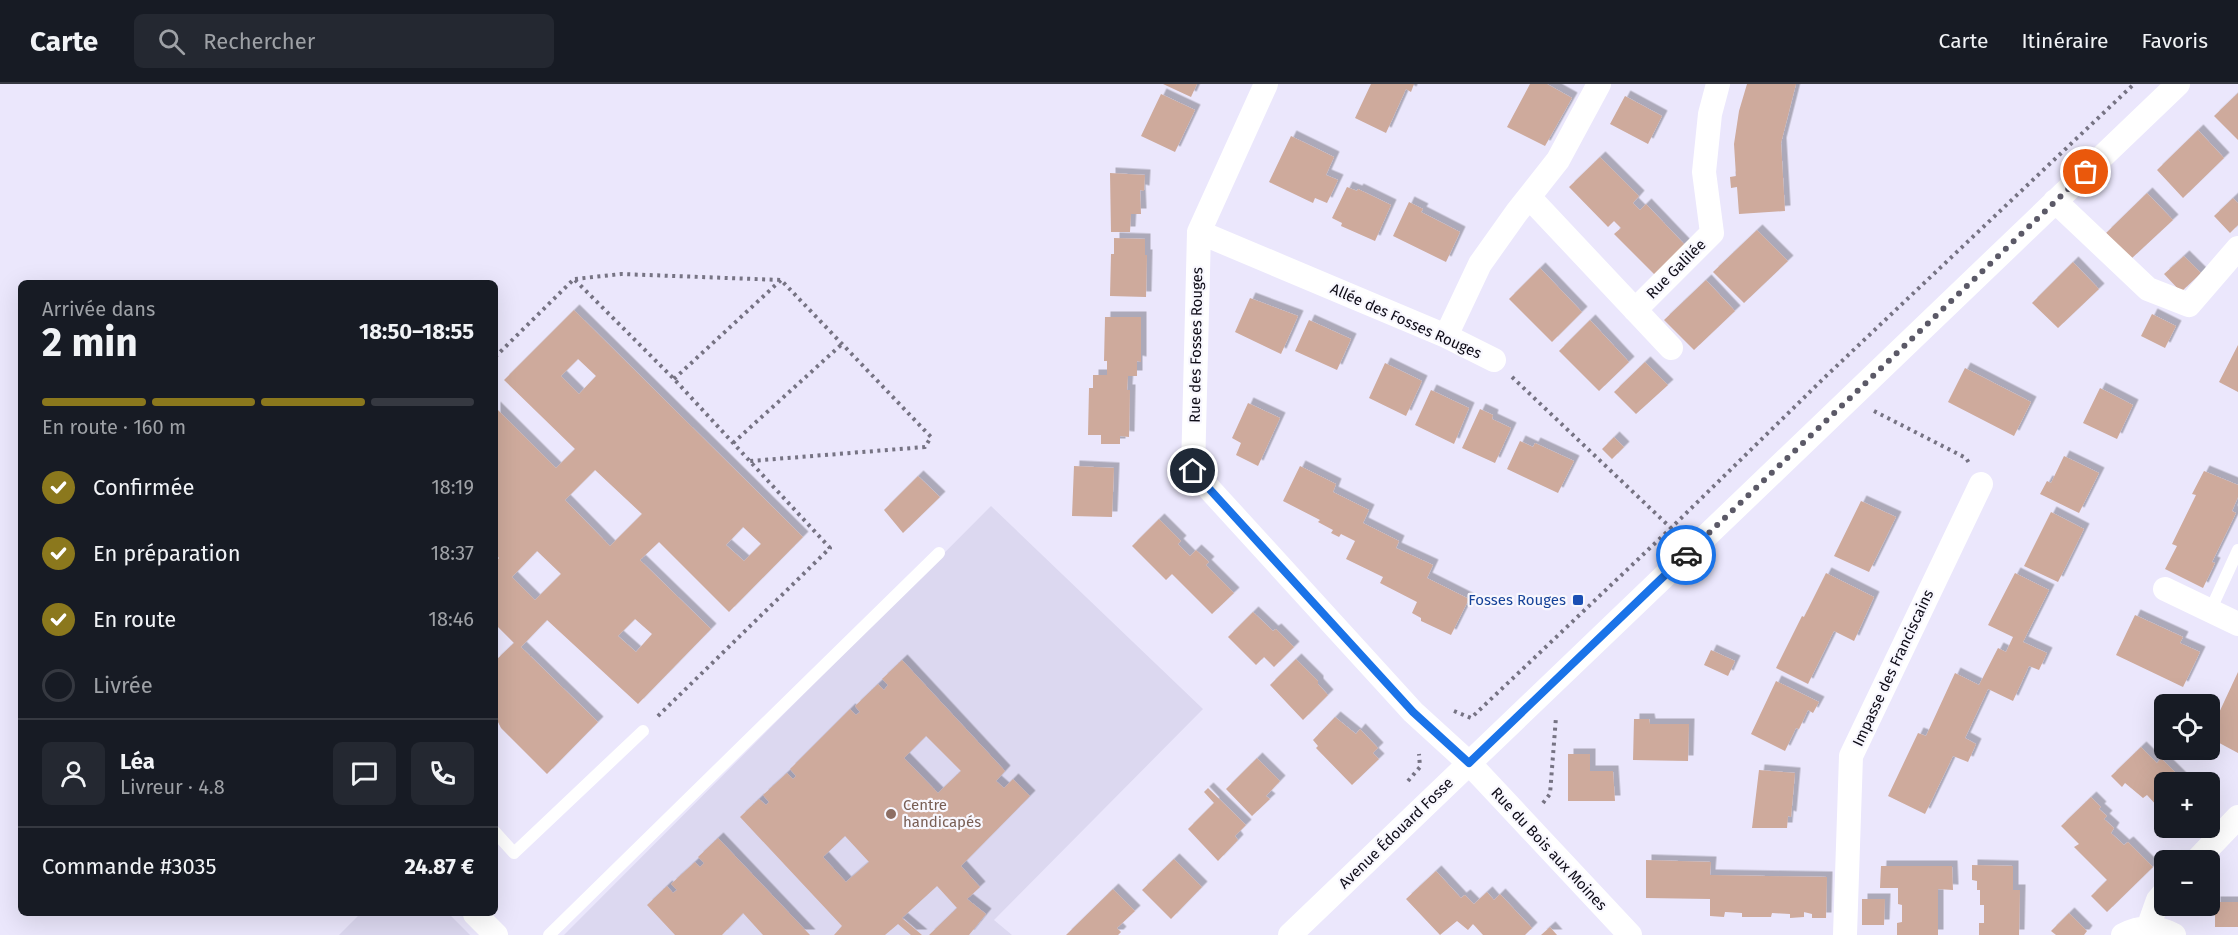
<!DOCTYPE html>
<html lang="fr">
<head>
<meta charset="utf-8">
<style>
  body { margin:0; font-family:"Fira Sans",sans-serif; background:#242831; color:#f1f3f6; height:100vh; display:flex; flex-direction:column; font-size:22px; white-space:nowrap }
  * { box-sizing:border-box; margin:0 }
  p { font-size:20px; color:#9ea1a6 }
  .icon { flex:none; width:33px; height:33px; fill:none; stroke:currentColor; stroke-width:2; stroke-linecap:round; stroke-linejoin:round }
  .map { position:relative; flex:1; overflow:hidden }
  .sheet { position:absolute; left:18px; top:196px; width:480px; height:636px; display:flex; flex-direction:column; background:#171b24; border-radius:9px; box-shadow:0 6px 24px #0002 }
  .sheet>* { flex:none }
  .buttons { position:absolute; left:2154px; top:610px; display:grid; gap:12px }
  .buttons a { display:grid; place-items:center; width:66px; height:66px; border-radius:9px; background:#171b24; box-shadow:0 6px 24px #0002; font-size:30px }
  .pin { position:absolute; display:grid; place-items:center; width:51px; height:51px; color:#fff; margin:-26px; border:3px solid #fff; border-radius:50%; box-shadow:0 2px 6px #0007 }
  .courier { position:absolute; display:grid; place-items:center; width:60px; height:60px; margin:-30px; border:4px solid #1a73e8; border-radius:50%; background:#fff; color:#222; box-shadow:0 2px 8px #0007 }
  .head em { font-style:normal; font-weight:700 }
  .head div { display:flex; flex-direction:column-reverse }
  .head { display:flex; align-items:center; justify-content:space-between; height:102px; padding:0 24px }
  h1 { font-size:39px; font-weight:700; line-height:45px }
  .bar { display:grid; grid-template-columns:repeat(4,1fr); gap:9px 6px; align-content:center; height:72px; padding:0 24px }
  .bar i { height:8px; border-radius:4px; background:#363941 }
  .bar .on { background:#8b781d }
  .bar p { grid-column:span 4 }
  .line { display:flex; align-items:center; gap:15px; padding:0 24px; border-top:2px solid #363941 }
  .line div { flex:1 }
  .round { display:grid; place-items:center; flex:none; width:63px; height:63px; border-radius:9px; background:#242831 }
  ol { padding:0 24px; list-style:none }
  li { display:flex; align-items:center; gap:18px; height:66px }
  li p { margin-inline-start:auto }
  li .icon { padding:6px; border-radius:50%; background:#8b781d; color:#fff; stroke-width:4 }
  li:last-child { color:#9ea1a6 }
  li i { width:33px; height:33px; border:3px solid #363941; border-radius:50% }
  header { display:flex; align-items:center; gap:36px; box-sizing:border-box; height:84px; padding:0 30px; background:#171b24; border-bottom:2px solid #363941 }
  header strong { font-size:28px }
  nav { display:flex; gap:33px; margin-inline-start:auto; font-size:21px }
  .search { width:420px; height:54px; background:#242831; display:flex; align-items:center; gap:15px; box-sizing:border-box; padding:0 21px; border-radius:9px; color:#9ea1a6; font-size:22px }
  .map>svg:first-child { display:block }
  .built { fill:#dcd8f0 }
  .building { fill:#ceaa9c; fill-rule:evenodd; filter:url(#shadow) }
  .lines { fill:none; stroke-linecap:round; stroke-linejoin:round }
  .path { stroke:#767383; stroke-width:4; stroke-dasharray:3 4.5; stroke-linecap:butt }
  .service { stroke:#fff; stroke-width:12 }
  .minor { stroke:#fff; stroke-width:24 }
  .done { stroke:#5b5967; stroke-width:6; stroke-dasharray:0 10.8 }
  .route { stroke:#1a73e8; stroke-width:8 }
  .transit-dot { fill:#1a4fb4; stroke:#f8f7fe; stroke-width:2 }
  .education-dot { fill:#8d6e63; stroke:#f8f7fe; stroke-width:2 }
  .labels { text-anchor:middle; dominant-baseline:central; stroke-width:4.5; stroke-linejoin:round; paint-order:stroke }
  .street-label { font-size:15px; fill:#0e0c17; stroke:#f8f7fe }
  .transit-label { font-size:15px; fill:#164399; stroke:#f8f7fe; text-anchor:end }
  .education-label { font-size:15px; fill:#785e54; stroke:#f8f7fe; text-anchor:start }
</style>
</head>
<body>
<header>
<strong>Carte</strong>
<div class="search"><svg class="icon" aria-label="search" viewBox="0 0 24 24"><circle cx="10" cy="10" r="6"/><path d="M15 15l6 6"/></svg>Rechercher</div>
<nav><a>Carte</a><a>Itinéraire</a><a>Favoris</a></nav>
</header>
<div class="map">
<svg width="2238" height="851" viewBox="0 0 2238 851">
  <defs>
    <filter id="shadow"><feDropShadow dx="5.5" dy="-5.5" stdDeviation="0" flood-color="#0004"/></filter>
  </defs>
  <rect width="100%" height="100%" fill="#ebe7fc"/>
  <path class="built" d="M 991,422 L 1203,625 L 994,836 L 1012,851 L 564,851 Z
    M 360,830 L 449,830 L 470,851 L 339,851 Z"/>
  <path class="building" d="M 1163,0 L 1197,0 L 1191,13 Z
    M 1371,0 L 1414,0 L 1411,8 L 1406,5 L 1386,49 L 1355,34 Z
    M 1530,0 L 1547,0 L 1572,14 L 1545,62 L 1507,43 Z
    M 1747,0 L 1796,0 L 1781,59 L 1785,127 L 1739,130 L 1737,103 L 1731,104 L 1730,93 L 1736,92 L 1734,60 L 1739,27 Z
    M 2238,9 L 2238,56 L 2214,32 Z
    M 1161,10 L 1195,26 L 1175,68 L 1141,52 Z
    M 1625,12 L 1662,32 L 1648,60 L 1610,40 Z
    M 2198,46 L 2224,74 L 2183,114 L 2157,86 Z
    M 1291,52 L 1334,73 L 1326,91 L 1338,96 L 1327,119 L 1315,114 L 1313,119 L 1269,98 Z
    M 1600,73 L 1639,112 L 1633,119 L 1640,126 L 1646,120 L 1686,162 L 1655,191 L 1614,150 L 1621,144 L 1614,137 L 1608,143 L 1569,103 Z
    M 1110,89 L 1145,91 L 1144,107 L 1140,106 L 1141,130 L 1131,130 L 1130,148 L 1111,148 Z
    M 1347,103 L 1357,107 L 1358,105 L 1391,121 L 1375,157 L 1341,142 L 1342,139 L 1332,134 Z
    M 2147,109 L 2173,136 L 2131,175 L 2106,149 Z
    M 2233,114 L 2238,119 L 2238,141 L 2230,149 L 2214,132 Z
    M 1409,118 L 1423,125 L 1421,128 L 1460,148 L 1446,178 L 1393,152 Z
    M 1757,146 L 1788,177 L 1744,219 L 1713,188 Z
    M 1114,154 L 1145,155 L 1145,171 L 1147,171 L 1146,213 L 1110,212 L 1111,170 L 1114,170 Z
    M 2184,172 L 2201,189 L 2181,208 L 2164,190 Z
    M 2073,178 L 2099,205 L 2058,244 L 2032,219 Z
    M 1540,184 L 1582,228 L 1552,258 L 1509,215 Z
    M 1706,196 L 1735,227 L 1694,266 L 1664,236 Z
    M 1250,214 L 1298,232 L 1281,270 L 1235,248 Z
    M 574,226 L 803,453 L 729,528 L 659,458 L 640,476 L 711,545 L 638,620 L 547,536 L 521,563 L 598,638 L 547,690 L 501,644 L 495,632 L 495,577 L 514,559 L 495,540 L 495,478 L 499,474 L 495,470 L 495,323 L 556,384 L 575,365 L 504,296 ZM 578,275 L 596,292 L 579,310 L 561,292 ZM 595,386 L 642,430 L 610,462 L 565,416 ZM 743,443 L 761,460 L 744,477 L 726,461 ZM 537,467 L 561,490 L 535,516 L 512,493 ZM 635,535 L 652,550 L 636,568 L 618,552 Z
    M 2152,230 L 2176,242 L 2165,264 L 2141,252 Z
    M 1105,233 L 1141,233 L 1141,278 L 1137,277 L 1137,292 L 1128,292 L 1127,306 L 1130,306 L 1129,353 L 1120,352 L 1120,360 L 1101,360 L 1101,351 L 1088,351 L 1089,304 L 1093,304 L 1093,291 L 1107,291 L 1107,277 L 1104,277 Z
    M 1309,236 L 1351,255 L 1337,286 L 1295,267 Z
    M 1590,236 L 1629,278 L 1599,307 L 1559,267 Z
    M 2238,261 L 2238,308 L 2219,298 Z
    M 1645,278 L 1668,301 L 1636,330 L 1614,308 Z
    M 1385,279 L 1422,297 L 1406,332 L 1369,314 Z
    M 1965,284 L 2031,318 L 2014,352 L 1948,318 Z
    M 2100,304 L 2133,321 L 2117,355 L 2083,339 Z
    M 1431,306 L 1469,324 L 1454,360 L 1415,341 Z
    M 1248,319 L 1280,334 L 1258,382 L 1236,371 L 1241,359 L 1232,354 Z
    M 1480,325 L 1493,331 L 1492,335 L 1511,344 L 1495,379 L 1462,364 Z
    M 1614,353 L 1624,363 L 1612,375 L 1602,365 Z
    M 1520,357 L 1533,363 L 1535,359 L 1574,377 L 1558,409 L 1507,385 Z
    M 2064,372 L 2099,389 L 2079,429 L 2040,410 L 2047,397 L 2051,399 Z
    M 1074,382 L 1114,384 L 1112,433 L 1072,432 Z
    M 1300,382 L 1336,400 L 1333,408 L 1369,426 L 1363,439 L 1399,457 L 1396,464 L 1433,481 L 1427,494 L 1469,515 L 1451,551 L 1421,537 L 1421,534 L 1412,529 L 1417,518 L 1380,499 L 1383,493 L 1346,475 L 1355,457 L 1341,450 L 1339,453 L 1331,449 L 1333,446 L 1318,438 L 1320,436 L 1283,417 Z
    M 2204,387 L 2238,401 L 2238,413 L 2232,427 L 2236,429 L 2212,478 L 2215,479 L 2203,504 L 2165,485 L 2177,462 L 2172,460 L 2196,411 L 2192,410 Z
    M 918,392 L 940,413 L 903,449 L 884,426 Z
    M 1861,417 L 1896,433 L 1869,488 L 1834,472 Z
    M 2051,428 L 2084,445 L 2058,498 L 2024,482 Z
    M 1159,435 L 1181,457 L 1178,460 L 1190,472 L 1196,466 L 1209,478 L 1206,481 L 1234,509 L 1212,530 L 1172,490 L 1166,496 L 1132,462 Z
    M 1826,489 L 1874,513 L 1854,557 L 1834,547 L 1808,600 L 1776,584 L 1802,532 L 1804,533 Z
    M 2015,489 L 2049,506 L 2023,558 L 2047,569 L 2039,586 L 2029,582 L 2013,617 L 1988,605 L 1965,654 L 1976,660 L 1968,678 L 1953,672 L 1925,730 L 1888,712 L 1918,649 L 1926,652 L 1955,589 L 1979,601 L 1998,564 L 2006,568 L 2013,553 L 1988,541 Z
    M 1253,528 L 1273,547 L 1276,545 L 1294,563 L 1274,583 L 1264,573 L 1256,581 L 1228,553 Z
    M 2135,531 L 2183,553 L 2180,559 L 2200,568 L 2183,603 L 2116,571 Z
    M 1711,566 L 1735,577 L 1728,592 L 1704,581 Z
    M 1296,575 L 1318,597 L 1318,600 L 1328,611 L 1303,636 L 1270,601 Z
    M 902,576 L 1005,687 L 996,697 L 1004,704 L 1013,695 L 1030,712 L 961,782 L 980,803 L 967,815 L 986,830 L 969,851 L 929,851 L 957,824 L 937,802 L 902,834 L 922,851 L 911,851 L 898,840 L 885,851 L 834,851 L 842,842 L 740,733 L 759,715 L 766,721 L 769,718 L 763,711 L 787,689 L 793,695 L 796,692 L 790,685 L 850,625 L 856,631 L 860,628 L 855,622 L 878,600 L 884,606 L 888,601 L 882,595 ZM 926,652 L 961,687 L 938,709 L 904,674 ZM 845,752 L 869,778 L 846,798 L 823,773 Z
    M 2238,588 L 2238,669 L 2210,654 L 2210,648 Z
    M 1776,597 L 1819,618 L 1813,629 L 1808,626 L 1799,645 L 1796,644 L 1785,667 L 1751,650 Z
    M 1335,633 L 1356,650 L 1360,645 L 1378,664 L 1373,669 L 1379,675 L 1352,701 L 1316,664 L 1318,662 L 1313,656 Z
    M 1634,635 L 1649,635 L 1650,640 L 1689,640 L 1688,677 L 1633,676 Z
    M 2141,663 L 2157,679 L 2161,674 L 2186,699 L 2164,699 L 2164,736 L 2156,727 L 2159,724 L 2147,711 L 2143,714 L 2125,699 L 2122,703 L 2111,692 Z
    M 1568,670 L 1590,670 L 1590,687 L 1613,687 L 1615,717 L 1568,717 Z
    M 1257,674 L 1280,697 L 1266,712 L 1270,715 L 1252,732 L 1226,705 Z
    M 1759,686 L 1795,689 L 1791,733 L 1788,732 L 1787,744 L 1752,744 Z
    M 1208,704 L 1246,741 L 1235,752 L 1238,756 L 1218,777 L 1188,745 L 1214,719 L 1204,708 Z
    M 2091,713 L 2101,723 L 2099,725 L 2107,732 L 2104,735 L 2114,744 L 2111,749 L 2124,761 L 2128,758 L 2153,783 L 2107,828 L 2091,812 L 2107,796 L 2074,763 L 2079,760 L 2061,742 Z
    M 2172,744 L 2192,744 L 2182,754 Z
    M 718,754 L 810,851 L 763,851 L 743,829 L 722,851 L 675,851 L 647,821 L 667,802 L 673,809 L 677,806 L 671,800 L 695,778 L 700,783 L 704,779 L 698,773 Z
    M 1174,775 L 1202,803 L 1171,835 L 1142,806 Z
    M 1646,776 L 1711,778 L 1710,791 L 1827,793 L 1826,834 L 1812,834 L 1812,830 L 1804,828 L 1804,833 L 1790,834 L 1790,830 L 1772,829 L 1771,833 L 1742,833 L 1742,829 L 1725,828 L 1724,833 L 1710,832 L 1710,815 L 1646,814 Z
    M 1972,781 L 2013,782 L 2013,806 L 2020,806 L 2019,851 L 1979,851 L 1979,839 L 1984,839 L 1984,821 L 1980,821 L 1980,806 L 1977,806 L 1977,797 L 1972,796 Z
    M 1881,782 L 1952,782 L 1953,806 L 1938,805 L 1938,851 L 1897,851 L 1897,839 L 1902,838 L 1902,821 L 1898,820 L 1898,804 L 1880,804 Z
    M 1436,787 L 1461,814 L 1465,811 L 1474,820 L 1487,808 L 1494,816 L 1500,810 L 1532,844 L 1525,851 L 1483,851 L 1473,840 L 1468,846 L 1457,837 L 1440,851 L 1406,815 Z
    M 1113,805 L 1135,827 L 1117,844 L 1121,848 L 1118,851 L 1066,851 Z
    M 1862,815 L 1885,815 L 1884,841 L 1862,841 Z
    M 2215,818 L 2238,818 L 2238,843 L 2215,843 Z
    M 2069,829 L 2087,847 L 2084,851 L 2056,851 L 2051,847 Z
    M 1550,843 L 1557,851 L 1541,851 Z"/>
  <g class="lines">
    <path class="path" d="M 575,195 L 621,190 L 781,196 L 931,353 L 925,363 L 750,377
      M 495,273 L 574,195 L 674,295 L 830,464 L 656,634
      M 1512,293 L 1672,445
      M 674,295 L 781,196
      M 1874,327 L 1966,374 L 1969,379
      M 733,359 L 842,260
      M 1454,627 L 1471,634 L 1671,444 L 1824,294 L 2134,0
      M 1408,697 L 1420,683 L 1419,670
      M 1543,719 L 1550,710 L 1556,633"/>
    <path class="service" d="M 2210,527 L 2238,466
      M 495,748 L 514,769 L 643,647
      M 549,851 L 939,469"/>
    <path class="minor" d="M 1266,0 L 1199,148 L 1193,387 L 1413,628 L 1469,679 L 1630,851
      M 1530,114 L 1671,264
      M 2055,117 L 2148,205 L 2189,221 L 2238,164
      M 1199,148 L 1446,252 L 1494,276
      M 1635,226 L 1712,149 L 1704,88 L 1710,30 L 1718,0
      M 1446,252 L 1480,180 L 1517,128 L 1558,76 L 1599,0
      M 2165,505 L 2238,540
      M 2196,777 L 2238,733
      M 475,830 L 496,851
      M 2148,844 L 2158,816 L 2164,809
      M 1290,851 L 2178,0
      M 1845,851 L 1851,672 L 1981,400
      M 2123,851 C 2140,842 2157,842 2174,851"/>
  </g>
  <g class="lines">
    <path class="done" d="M 1686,471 L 2086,88"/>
    <path class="route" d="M 1193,387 L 1413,628 L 1469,679 L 1686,471"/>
  </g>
  <rect class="transit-dot" x="1572" y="510" width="12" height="12" rx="3"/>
  <circle class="education-dot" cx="891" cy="730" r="6"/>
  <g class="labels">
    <g class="street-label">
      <text transform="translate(1676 185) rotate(-45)">Rue Galilée</text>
      <text transform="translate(1406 237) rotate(24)">Allée des Fosses Rouges</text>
      <text transform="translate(1196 261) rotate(-89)">Rue des Fosses Rouges</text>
      <text transform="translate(1893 584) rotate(-65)">Impasse des Franciscains</text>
      <text transform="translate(1396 749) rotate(-44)">Avenue Édouard Fosse</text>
      <text transform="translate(1549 765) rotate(47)">Rue du Bois aux Moines</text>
    </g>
    <g class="transit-label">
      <text x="1566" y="516">Fosses Rouges</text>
    </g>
    <g class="education-label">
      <text x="903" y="721">Centre<tspan x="903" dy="17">handicapés</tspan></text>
    </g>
  </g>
</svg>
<div class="buttons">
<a><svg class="icon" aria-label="locate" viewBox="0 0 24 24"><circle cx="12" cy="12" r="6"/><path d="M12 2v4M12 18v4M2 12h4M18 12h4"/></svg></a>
<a>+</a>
<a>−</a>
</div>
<div class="pin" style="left:2086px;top:88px;background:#ea580c"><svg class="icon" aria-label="bag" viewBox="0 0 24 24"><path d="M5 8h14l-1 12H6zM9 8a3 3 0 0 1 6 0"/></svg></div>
<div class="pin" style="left:1193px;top:387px;background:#1f2937"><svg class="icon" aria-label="home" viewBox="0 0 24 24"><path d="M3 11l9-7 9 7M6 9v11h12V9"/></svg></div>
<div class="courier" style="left:1686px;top:471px"><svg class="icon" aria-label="car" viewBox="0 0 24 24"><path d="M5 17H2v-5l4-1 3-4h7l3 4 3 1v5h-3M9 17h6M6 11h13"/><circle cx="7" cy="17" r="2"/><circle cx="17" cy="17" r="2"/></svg></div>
<section class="sheet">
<div class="head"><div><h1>2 min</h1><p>Arrivée dans</p></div><em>18:50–18:55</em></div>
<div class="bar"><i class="on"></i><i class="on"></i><i class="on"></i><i></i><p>En route · 160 m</p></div>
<ol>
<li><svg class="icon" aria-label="check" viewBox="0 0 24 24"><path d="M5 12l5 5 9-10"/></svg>Confirmée<p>18:19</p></li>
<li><svg class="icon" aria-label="check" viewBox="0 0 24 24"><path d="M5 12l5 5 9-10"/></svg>En préparation<p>18:37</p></li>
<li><svg class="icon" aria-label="check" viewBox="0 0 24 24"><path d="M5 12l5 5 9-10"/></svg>En route<p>18:46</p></li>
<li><i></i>Livrée</li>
</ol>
<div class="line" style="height:108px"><a class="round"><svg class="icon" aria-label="person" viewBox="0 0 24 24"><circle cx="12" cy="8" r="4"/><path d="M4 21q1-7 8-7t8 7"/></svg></a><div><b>Léa</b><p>Livreur · 4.8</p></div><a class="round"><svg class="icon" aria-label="chat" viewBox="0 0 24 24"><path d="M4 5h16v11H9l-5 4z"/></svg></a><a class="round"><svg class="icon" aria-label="phone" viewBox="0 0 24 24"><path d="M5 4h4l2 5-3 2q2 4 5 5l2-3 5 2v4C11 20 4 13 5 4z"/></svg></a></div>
<div class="line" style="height:78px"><div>Commande #3035</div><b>24.87 €</b></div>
</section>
</div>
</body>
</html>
